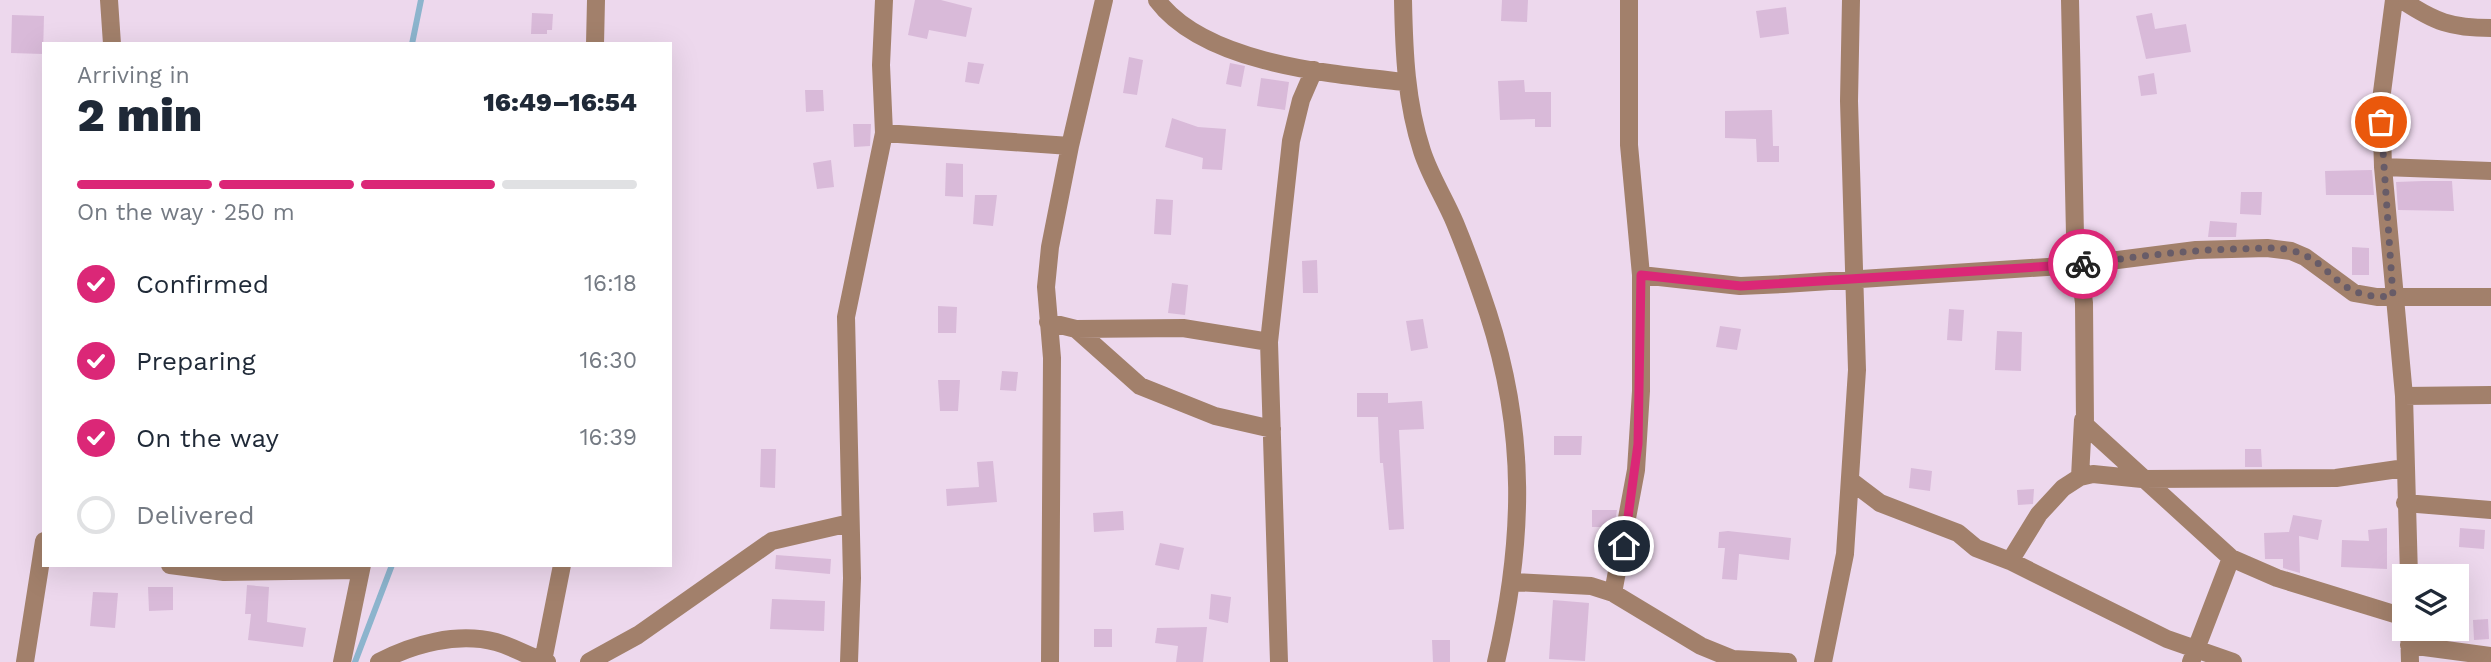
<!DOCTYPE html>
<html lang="en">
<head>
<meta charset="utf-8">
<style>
  body { margin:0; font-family:"Work Sans",sans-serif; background:#f6f6f7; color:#1f2937; height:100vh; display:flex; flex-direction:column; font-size:26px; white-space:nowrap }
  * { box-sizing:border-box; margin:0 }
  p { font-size:23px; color:#747a83 }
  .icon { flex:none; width:38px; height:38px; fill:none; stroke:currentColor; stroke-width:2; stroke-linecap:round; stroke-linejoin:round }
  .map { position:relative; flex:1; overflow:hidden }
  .side { position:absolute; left:42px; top:42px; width:630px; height:525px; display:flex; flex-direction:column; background:#fff; border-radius:0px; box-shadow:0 7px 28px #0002 }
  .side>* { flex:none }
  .buttons { position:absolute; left:2392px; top:564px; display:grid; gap:14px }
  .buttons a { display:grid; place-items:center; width:77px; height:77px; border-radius:0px; background:#fff; box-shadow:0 7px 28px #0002; font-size:35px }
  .pin { position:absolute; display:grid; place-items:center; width:60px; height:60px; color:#fff; margin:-30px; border:4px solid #fff; border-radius:50%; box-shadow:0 2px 7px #0007 }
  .courier { position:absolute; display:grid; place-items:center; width:70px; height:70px; margin:-35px; border:5px solid #db2777; border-radius:50%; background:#fff; color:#222; box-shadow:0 2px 9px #0007 }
  .head em { font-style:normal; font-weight:800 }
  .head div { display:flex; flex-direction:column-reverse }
  .head { display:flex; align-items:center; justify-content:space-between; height:119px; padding:0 35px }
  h1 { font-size:46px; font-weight:800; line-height:52px }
  .bar { display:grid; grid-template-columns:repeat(4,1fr); gap:10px 7px; align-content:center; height:84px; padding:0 35px }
  .bar i { height:9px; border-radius:5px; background:#e0e1e3 }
  .bar .selected { background:#db2777 }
  .bar p { grid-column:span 4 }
  ol { padding:0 35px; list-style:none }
  li { display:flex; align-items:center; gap:21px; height:77px }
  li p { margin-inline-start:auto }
  li .icon { padding:7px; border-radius:50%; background:#db2777; color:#fff; stroke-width:4 }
  li:last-child { color:#747a83 }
  li i { width:38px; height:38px; border:4px solid #e0e1e3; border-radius:50% }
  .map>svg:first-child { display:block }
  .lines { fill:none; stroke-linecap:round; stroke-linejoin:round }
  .stream { stroke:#8cb4cd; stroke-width:6 }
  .building { fill:#d9bad9 }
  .street { stroke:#a2806b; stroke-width:18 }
  .done { stroke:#685c68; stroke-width:7; stroke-dasharray:0 12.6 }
  .route { stroke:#db2777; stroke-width:9 }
</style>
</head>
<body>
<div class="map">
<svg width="2491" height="662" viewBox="0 0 2491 662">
  <rect width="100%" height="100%" fill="#edd8ed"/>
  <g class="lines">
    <path class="stream" d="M 412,44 L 421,0
      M 355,662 L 392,565"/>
  </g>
  <path class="building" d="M 915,0 L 941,0 L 972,8 L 966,37 L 929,30 L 927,39 L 908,35 Z
    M 1502,0 L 1528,0 L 1527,22 L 1501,21 Z
    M 1786,7 L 1789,34 L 1760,38 L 1756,11 Z
    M 532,13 L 553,14 L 552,30 L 547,30 L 547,34 L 531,34 Z
    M 2152,13 L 2155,29 L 2186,24 L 2191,52 L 2146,59 L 2136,16 Z
    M 12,15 L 44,16 L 43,54 L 11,53 Z
    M 1129,57 L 1143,60 L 1137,95 L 1123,93 Z
    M 968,62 L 984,64 L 979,84 L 965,82 Z
    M 1230,63 L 1245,66 L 1241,87 L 1226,84 Z
    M 2154,73 L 2157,94 L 2141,96 L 2138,76 Z
    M 1261,78 L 1289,82 L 1285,110 L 1257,106 Z
    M 1524,80 L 1525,92 L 1551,92 L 1551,127 L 1535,127 L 1535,119 L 1500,120 L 1498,81 Z
    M 805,90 L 823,90 L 824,111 L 806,112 Z
    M 1772,110 L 1773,146 L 1779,146 L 1779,162 L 1757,162 L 1756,139 L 1725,138 L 1725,111 Z
    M 1172,118 L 1198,127 L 1226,129 L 1222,170 L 1202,169 L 1203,158 L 1165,147 Z
    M 853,124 L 871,124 L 870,146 L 854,147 Z
    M 831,160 L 834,187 L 817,189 L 813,163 Z
    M 946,163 L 963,164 L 963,197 L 945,196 Z
    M 2372,170 L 2374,195 L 2326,195 L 2325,171 Z
    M 2423,181 L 2452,181 L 2454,211 L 2398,210 L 2396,182 Z
    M 2241,192 L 2262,192 L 2261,215 L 2240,214 Z
    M 975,195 L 997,195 L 993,226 L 973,224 Z
    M 1156,199 L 1173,200 L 1171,235 L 1154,234 Z
    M 2210,221 L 2237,223 L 2236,237 L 2208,237 Z
    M 2352,247 L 2369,248 L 2369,275 L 2352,275 Z
    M 1317,260 L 1318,293 L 1303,293 L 1302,261 Z
    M 1172,283 L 1188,285 L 1185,315 L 1168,313 Z
    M 938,306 L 957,307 L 956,333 L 938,333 Z
    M 1949,309 L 1964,310 L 1962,341 L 1947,340 Z
    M 1423,319 L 1428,348 L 1411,351 L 1406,321 Z
    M 1720,326 L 1741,329 L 1737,350 L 1716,347 Z
    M 1997,331 L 2022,332 L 2021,371 L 1995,370 Z
    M 1002,371 L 1018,372 L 1016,391 L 1000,390 Z
    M 938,380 L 960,380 L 958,411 L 940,411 Z
    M 1357,393 L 1388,393 L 1388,403 L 1422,401 L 1424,429 L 1399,430 L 1404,529 L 1389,530 L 1383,463 L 1380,463 L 1378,417 L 1357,417 Z
    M 1554,436 L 1582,436 L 1581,455 L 1554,455 Z
    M 761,449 L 776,449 L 775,488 L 760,487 Z
    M 2245,449 L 2261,449 L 2262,467 L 2245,467 Z
    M 993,461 L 997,502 L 947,506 L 946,489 L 979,487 L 977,462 Z
    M 1911,468 L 1932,471 L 1930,491 L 1909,488 Z
    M 2034,489 L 2033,504 L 2018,505 L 2017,490 Z
    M 1592,510 L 1617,510 L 1614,527 L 1592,527 Z
    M 1123,511 L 1124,530 L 1094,532 L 1093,513 Z
    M 2293,515 L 2322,520 L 2318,540 L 2299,536 L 2300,573 L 2283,568 L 2283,559 L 2265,559 L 2264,533 L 2289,532 Z
    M 2387,528 L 2387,569 L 2341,567 L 2342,540 L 2369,541 L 2368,530 Z
    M 2460,528 L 2485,530 L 2484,549 L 2459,547 Z
    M 1728,531 L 1791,538 L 1789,560 L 1739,554 L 1737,580 L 1722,579 L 1725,548 L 1718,548 L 1719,532 Z
    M 1160,543 L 1184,548 L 1179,570 L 1155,565 Z
    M 776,555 L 831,559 L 830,574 L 775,569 Z
    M 247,585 L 269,587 L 267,622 L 306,628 L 303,647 L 248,640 L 251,614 L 245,614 Z
    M 148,587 L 173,587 L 173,610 L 149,611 Z
    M 93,592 L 118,593 L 115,628 L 90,626 Z
    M 1211,594 L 1231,597 L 1228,623 L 1209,619 Z
    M 772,599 L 825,601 L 824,631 L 770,629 Z
    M 1553,600 L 1589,603 L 1585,661 L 1549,659 Z
    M 2488,619 L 2489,639 L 2474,640 L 2473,620 Z
    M 1207,627 L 1203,662 L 1176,662 L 1178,646 L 1155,643 L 1157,628 Z
    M 1094,629 L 1112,629 L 1112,647 L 1094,647 Z
    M 1432,640 L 1450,640 L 1450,662 L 1433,662 Z"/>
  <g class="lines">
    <path class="street" d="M 109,0 L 112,44
      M 1157,0 C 1205,64 1331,74 1405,82
      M 1403,0 C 1404,52 1406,102 1422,151 C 1430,176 1445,199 1455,223 C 1467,252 1478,283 1488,313 C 1527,433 1524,541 1496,662
      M 2070,0 L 2075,235 L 2084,303 L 2085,425 L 2231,558 L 2277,578 L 2404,617
      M 2394,0 L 2381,100 L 2383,167 L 2404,396 L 2409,576
      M 2402,0 C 2435,22 2451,28 2491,28
      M 595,44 L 596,0
      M 884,133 L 1070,146
      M 2383,167 L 2491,171
      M 1641,275 L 1740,286 L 1784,284 L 2078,265 L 2196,250 L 2267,248 L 2291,251 L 2305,257 L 2354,293 L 2377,297 L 2491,297
      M 1048,322 L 1076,329 L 1183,328 L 1269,342
      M 1076,329 L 1140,386 L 1215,416 L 1272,429
      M 2404,396 L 2491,395
      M 2080,477 L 2083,420
      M 1851,481 L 1880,503 L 1958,533 L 1976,548 L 2010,561 L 2167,639 L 2233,662
      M 2405,503 L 2491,510
      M 2010,561 L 2039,514 L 2063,488 L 2080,477 L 2093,474 L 2142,479 L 2336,478 L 2405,468
      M 170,565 L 224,572 L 361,570
      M 1514,582 L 1591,586 L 1613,593 L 1701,646 L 1733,659 L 1788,662
      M 1613,593 L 1636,470 L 1641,391 L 1641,275 L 1629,145 L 1629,0
      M 2409,628 L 2410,662
      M 2409,645 L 2491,656
      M 543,661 L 562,565
      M 25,662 L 44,541
      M 342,662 L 362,565
      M 379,662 C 413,644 457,632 496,642 C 514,647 529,657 547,662
      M 589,662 L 638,635 L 772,541 L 850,523
      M 849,662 L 852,578 L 846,317 L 884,133 L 881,65 L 884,0
      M 1050,662 L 1052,358 L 1046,287 L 1050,247 L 1070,146 L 1104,0
      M 1279,662 L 1269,342 L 1291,141 L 1301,100 L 1314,70
      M 1823,662 L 1845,554 L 1857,370 L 1849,101 L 1851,0
      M 2191,662 L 2231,558"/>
  </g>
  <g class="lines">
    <path class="done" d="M 2083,264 C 2134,257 2185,250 2236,249 C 2254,249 2272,246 2290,250 C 2336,261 2332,301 2393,296 L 2381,122"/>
    <path class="route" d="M 1624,546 L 1638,444 L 1641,275 L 1741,286 L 2083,264"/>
  </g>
</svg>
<div class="buttons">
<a><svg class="icon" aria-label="layers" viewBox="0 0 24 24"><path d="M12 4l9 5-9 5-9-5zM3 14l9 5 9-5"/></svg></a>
</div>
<div class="pin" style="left:2381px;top:122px;background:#ea580c"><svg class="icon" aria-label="bag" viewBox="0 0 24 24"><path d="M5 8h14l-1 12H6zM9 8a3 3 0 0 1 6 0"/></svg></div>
<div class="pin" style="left:1624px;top:546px;background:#1f2937"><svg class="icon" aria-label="home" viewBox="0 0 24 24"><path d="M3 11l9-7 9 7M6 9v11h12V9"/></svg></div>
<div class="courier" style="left:2083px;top:264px"><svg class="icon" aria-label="bike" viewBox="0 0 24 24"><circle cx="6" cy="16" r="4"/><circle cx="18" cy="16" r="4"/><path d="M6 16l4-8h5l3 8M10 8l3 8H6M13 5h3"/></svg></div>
<section class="side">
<div class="head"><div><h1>2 min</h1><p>Arriving in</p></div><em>16:49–16:54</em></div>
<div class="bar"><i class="selected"></i><i class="selected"></i><i class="selected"></i><i></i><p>On the way · 250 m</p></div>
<ol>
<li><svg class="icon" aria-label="check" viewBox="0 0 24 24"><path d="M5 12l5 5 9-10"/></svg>Confirmed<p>16:18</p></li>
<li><svg class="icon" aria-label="check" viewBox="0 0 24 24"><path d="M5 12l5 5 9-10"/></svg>Preparing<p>16:30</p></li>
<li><svg class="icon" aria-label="check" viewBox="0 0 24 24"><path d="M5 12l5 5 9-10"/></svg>On the way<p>16:39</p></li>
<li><i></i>Delivered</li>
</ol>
</section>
</div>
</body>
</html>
